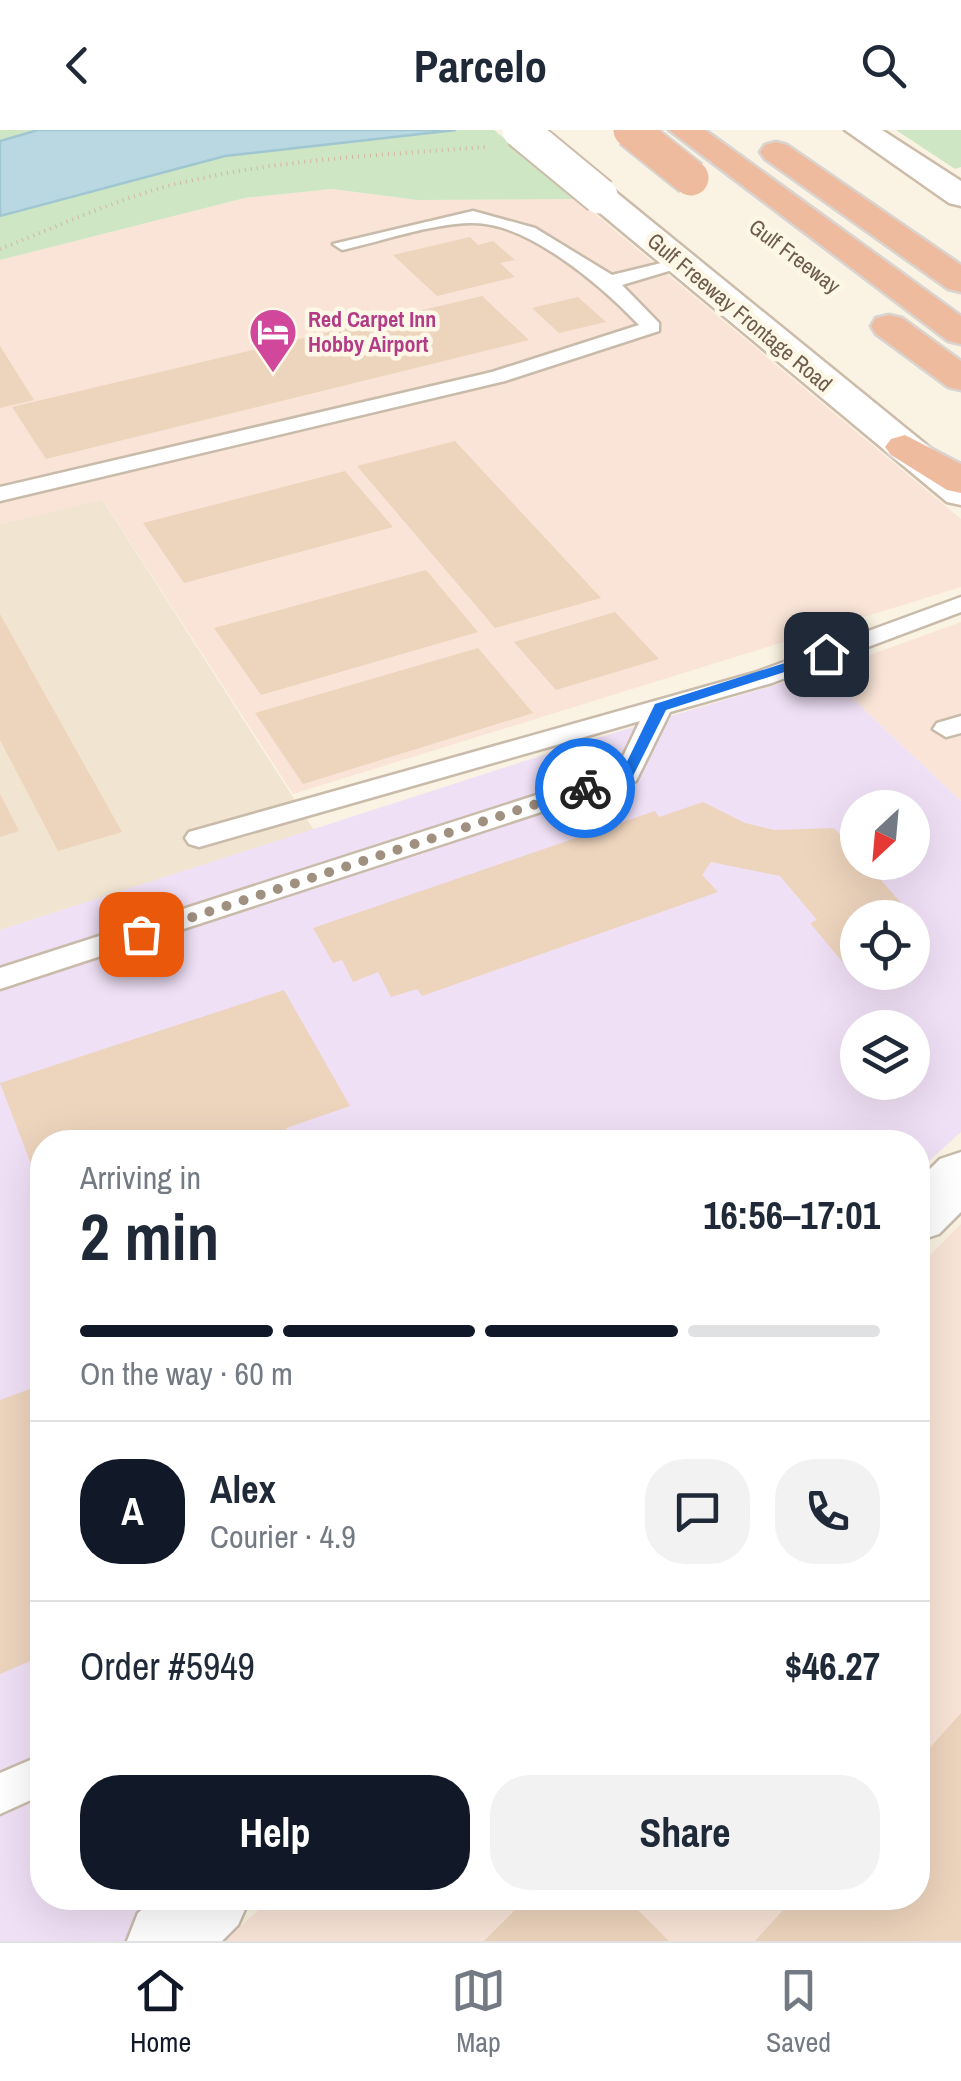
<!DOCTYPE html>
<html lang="en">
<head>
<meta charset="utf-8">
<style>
  body { margin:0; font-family:"Archivo Narrow",sans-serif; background:#f2f2f3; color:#1f2937; height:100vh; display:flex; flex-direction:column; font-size:38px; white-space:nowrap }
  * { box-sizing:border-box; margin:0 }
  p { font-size:32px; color:#747a83 }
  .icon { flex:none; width:55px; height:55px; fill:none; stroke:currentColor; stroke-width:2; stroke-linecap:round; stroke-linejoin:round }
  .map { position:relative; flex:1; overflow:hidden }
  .drawer { position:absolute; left:30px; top:1000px; width:900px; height:780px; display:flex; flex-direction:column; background:#fff; border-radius:40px; box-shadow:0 10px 40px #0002 }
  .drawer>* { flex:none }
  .needle { width:65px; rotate:206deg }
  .fabs { position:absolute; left:840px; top:660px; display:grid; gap:20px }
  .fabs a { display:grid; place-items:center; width:90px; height:90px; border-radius:50%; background:#fff; box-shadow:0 10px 40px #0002; font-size:50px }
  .pin { position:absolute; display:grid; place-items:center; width:85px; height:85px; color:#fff; margin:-42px; border-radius:20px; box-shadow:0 5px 15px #0006 }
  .courier { position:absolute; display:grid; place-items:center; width:100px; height:100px; margin:-50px; border:8px solid #1a73e8; border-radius:50%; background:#fff; color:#222; box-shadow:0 2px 12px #0007 }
  .overview em { font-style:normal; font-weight:800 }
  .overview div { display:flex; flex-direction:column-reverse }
  .overview { display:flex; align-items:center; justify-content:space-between; height:170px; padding:0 50px }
  h1 { font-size:65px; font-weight:800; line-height:75px }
  .bar { display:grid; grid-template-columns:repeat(4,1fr); gap:15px 10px; align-content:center; height:120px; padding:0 50px }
  .bar i { height:12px; border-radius:8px; background:#e0e1e3 }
  .bar .on { background:#111827 }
  .bar p { grid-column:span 4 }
  .line { display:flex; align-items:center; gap:25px; padding:0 50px; border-top:2px solid #e0e1e3 }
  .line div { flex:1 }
  .round { display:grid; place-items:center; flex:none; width:105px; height:105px; border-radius:40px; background:#f2f2f3 }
  .button { display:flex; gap:20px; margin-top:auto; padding:20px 50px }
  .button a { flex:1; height:115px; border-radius:40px; background:#111827; color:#fff; font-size:40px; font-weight:800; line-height:115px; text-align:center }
  .button a+a { background:#f2f2f3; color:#1f2937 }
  header { display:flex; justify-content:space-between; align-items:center; height:130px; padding:0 50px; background:#fff; font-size:45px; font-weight:800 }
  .menu { display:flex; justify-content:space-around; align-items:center; height:140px; border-top:2px solid #e0e1e3; background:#fff; font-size:28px; color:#747a83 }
  .menu a { display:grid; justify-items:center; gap:5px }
  .menu .on { color:#111827 }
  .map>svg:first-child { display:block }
  .residential { fill:#f1e5d2 }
  .commercial { fill:#f9e4d7 }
  .education { fill:#f0e0f6; fill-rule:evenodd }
  .green { fill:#cee6c3 }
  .water { fill:#b9d8e1; stroke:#a0c6d2; stroke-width:2.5 }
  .building { fill:#edd4bd }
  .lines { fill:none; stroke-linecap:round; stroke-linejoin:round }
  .lane-casing { stroke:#c9bbaa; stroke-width:5 }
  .street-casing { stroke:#c9bbaa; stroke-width:5 }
  .secondary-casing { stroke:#ccbca9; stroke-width:5 }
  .highway-casing { stroke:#dad4d0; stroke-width:5 }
  .path { stroke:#d1b8a0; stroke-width:4; stroke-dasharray:1 5; stroke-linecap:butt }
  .lane { fill:#fff; fill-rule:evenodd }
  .street { fill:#fff; fill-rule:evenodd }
  .secondary { fill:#fff; fill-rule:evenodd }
  .highway { fill:#efbb9f; fill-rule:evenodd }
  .secondary-bridge-casing { stroke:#ccbca9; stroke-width:39; stroke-linecap:butt }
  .highway-bridge-casing { stroke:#dad4d0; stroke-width:39; stroke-linecap:butt }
  .secondary-bridge { stroke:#fff; stroke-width:35 }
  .highway-bridge { stroke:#efbb9f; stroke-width:35 }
  .route { fill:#1a73e8 }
  .done { stroke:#a09080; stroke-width:10; stroke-dasharray:0 18 }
  .labels { text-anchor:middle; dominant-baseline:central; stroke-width:9; stroke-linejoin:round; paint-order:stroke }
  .far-street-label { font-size:22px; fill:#6f5b4b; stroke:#fdf7e8 }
  .far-hotel-label { font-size:22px; font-weight:bold; fill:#b23c85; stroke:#fdf7e8; text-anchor:start }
</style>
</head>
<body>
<header><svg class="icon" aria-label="back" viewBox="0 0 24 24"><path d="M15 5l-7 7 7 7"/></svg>Parcelo<svg class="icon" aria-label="search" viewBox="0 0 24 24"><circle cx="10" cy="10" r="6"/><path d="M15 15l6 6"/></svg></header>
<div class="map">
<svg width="961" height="1811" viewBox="0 0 961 1811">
  <rect width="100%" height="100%" fill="#faf3e3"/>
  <path class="residential" d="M 102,369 L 314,700 L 0,800 L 0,394 Z"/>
  <path class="commercial" d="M 332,59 L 417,70 L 577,69 L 961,389 L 961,457 L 293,664 L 103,370 L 0,394 L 0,130 L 245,68 Z
    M 961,492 L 961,671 L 853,569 L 850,552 L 836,537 Z
    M 961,1094 L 961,1811 L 225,1811 L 271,1768 L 918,1768 L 918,1137 Z"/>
  <path class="education" d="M 836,537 L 850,552 L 853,569 L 961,671 L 961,1002 L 918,1041 L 918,1012 L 42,1012 L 42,1768 L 170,1768 L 125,1811 L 0,1811 L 0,800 L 590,610 ZM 858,678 L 912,678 L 912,732 L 858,732 ZM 858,788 L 912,788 L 912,842 L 858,842 ZM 858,898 L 912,898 L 912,952 L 858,952 Z"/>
  <path class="green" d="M 0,0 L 494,0 L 577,69 L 417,70 L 332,59 L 245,68 L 0,130 Z
    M 896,0 L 961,0 L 961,37 L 955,39 Z"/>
  <path class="water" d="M 38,0 L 456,0 L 225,26 L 0,86 L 0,11 Z"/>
  <path class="building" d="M 470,107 L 478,115 L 493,111 L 515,130 L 500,133 L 515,147 L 437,166 L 393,125 Z
    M 482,166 L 529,210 L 46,329 L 12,277 Z
    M 578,167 L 606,192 L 559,203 L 532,178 Z
    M 0,216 L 34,270 L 0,278 Z
    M 455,311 L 601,468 L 495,498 L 357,336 Z
    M 345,341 L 393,397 L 184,453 L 143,393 Z
    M 426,440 L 478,502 L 261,565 L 214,498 Z
    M 615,482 L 659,529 L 556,560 L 514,512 Z
    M 0,484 L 122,702 L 58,721 L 0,610 Z
    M 478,518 L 533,583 L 303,654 L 255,583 Z
    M 0,664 L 19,701 L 0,707 Z
    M 703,672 L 745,693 L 774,700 L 834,698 L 858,724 L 858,732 L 865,732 L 930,806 L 912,811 L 912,788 L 858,788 L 858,830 L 845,835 L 810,793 L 817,790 L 780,746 L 711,732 L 702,745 L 718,762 L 422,866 L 417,859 L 391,867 L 378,842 L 353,852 L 342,830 L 333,833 L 313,798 L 655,681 L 659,687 Z
    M 284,860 L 350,976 L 286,998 L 294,1012 L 42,1012 L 42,1063 L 0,953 Z
    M 35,1257 L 42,1277 L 42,1526 L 0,1544 L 0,1270 Z
    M 961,1583 L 961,1811 L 755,1811 L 794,1768 L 918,1768 L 918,1631 Z
    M 527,1768 L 626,1768 L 669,1811 L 484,1811 Z"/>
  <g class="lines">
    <g class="lane-casing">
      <path id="lane" d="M 473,81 L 535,98 L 612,145 L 682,128 L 692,134 L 622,155 L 659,193 L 659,201 L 505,251 L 0,371 L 0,357 L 492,242 L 639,195 C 603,157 527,91 471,93 C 429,94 383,111 342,120 L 333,114 Z
        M 961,467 L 961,482 L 772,553 L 670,582 L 636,651 L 0,859 L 0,838 L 617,639 L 640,591 L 199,717 L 189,714 L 185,708 L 189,702 L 754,543 Z
        M 961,586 L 961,603 L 946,607 L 933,599 L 937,593 Z
        M 42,1625 L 42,1665 L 0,1684 L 0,1643 Z"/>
    </g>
    <g class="street-casing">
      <path id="street" d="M 961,1022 L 961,1082 L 939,1104 L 918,1111 L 918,1051 L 940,1029 Z
        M 155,1768 L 250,1768 L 238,1795 L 222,1811 L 127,1811 L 138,1783 Z"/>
    </g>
    <g class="secondary-casing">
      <path id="secondary" d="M 845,0 L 882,0 L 961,51 L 961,76 L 949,73 Z
        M 600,56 L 612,59 L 961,343 L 961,375 L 947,372 L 588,73 L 583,66 L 588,59 Z"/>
    </g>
    <g class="highway-casing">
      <path id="highway" d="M 669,0 L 705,0 L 961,186 L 961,214 L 948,211 Z
        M 776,12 L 787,15 L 961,135 L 961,162 L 948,159 L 765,29 L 760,22 L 765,15 Z
        M 889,185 L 902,188 L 961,231 L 961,260 L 948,257 L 876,204 L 871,196 L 876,188 Z
        M 905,305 L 961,334 L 961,363 L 947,360 L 891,325 L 885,317 L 891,309 Z"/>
    </g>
    <path class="path" d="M 0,119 C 59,96 118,68 180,53 C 280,29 383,25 485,17"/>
    <use href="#lane" class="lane"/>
    <use href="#street" class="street"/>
    <use href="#secondary" class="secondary"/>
    <use href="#highway" class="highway"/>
    <g class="secondary-bridge-casing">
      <path id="secondary-bridge" d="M 520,0 L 600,66"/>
    </g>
    <g class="highway-bridge-casing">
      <path id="highway-bridge" d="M 631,0 L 691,48"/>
    </g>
    <use href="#secondary-bridge" class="secondary-bridge"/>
    <use href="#highway-bridge" class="highway-bridge"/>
  </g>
  <path class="route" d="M 826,520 L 831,527 L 666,580 L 632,648 L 585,663 L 578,658 L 622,642 L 655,574 Z"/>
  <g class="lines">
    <path class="done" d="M 141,804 L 585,658"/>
  </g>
  <defs>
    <g id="hotel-pin" transform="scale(2.5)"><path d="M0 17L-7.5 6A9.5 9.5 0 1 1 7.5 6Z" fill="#d1479c" stroke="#fdf7e8"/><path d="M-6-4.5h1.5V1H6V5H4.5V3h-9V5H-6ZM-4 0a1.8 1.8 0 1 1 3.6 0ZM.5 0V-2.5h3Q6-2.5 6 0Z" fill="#fff"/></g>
  </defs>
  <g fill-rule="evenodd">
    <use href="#hotel-pin" x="273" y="202"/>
  </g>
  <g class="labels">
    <g class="far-street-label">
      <text transform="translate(795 126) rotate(37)">Gulf Freeway</text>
      <text transform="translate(740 182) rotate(40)">Gulf Freeway Frontage Road</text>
    </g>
    <g class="far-hotel-label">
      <text x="308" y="189">Red Carpet Inn<tspan x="308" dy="25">Hobby Airport</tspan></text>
    </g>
  </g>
</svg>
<div class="fabs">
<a><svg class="needle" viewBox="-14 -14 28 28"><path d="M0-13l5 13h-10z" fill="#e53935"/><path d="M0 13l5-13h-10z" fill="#747a83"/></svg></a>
<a><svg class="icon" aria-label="locate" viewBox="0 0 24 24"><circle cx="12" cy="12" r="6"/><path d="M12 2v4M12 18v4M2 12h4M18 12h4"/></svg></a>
<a><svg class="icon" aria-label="layers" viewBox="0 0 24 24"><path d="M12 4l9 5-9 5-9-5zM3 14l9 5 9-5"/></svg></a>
</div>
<div class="pin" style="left:141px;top:804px;background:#ea580c"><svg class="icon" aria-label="bag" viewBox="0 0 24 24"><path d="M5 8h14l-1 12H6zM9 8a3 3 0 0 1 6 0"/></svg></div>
<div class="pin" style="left:826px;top:524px;background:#1f2937"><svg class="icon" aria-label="home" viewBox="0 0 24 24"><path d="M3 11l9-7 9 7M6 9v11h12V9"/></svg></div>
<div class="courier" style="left:585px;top:658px"><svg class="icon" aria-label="bike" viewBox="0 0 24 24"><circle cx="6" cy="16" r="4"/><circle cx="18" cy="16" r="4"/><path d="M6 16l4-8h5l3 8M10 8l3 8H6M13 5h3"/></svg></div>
<section class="drawer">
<div class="overview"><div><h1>2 min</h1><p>Arriving in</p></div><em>16:56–17:01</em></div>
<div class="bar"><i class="on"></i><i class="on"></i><i class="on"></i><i></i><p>On the way · 60 m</p></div>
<div class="line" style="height:180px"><b class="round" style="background:#111827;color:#fff">A</b><div><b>Alex</b><p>Courier · 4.9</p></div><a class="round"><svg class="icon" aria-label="chat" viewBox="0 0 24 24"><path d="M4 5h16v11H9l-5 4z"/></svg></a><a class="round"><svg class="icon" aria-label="phone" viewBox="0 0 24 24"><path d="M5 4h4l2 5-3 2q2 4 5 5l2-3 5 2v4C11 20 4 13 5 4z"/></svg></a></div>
<div class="line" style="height:130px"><div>Order #5949</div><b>$46.27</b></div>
<div class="button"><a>Help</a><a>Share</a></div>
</section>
</div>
<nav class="menu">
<a class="on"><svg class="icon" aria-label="home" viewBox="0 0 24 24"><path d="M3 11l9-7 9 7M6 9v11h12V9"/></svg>Home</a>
<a><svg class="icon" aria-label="map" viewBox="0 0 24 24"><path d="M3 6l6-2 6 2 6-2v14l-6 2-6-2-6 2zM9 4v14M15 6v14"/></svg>Map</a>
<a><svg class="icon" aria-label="saved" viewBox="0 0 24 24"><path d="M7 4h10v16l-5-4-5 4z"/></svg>Saved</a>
</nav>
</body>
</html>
